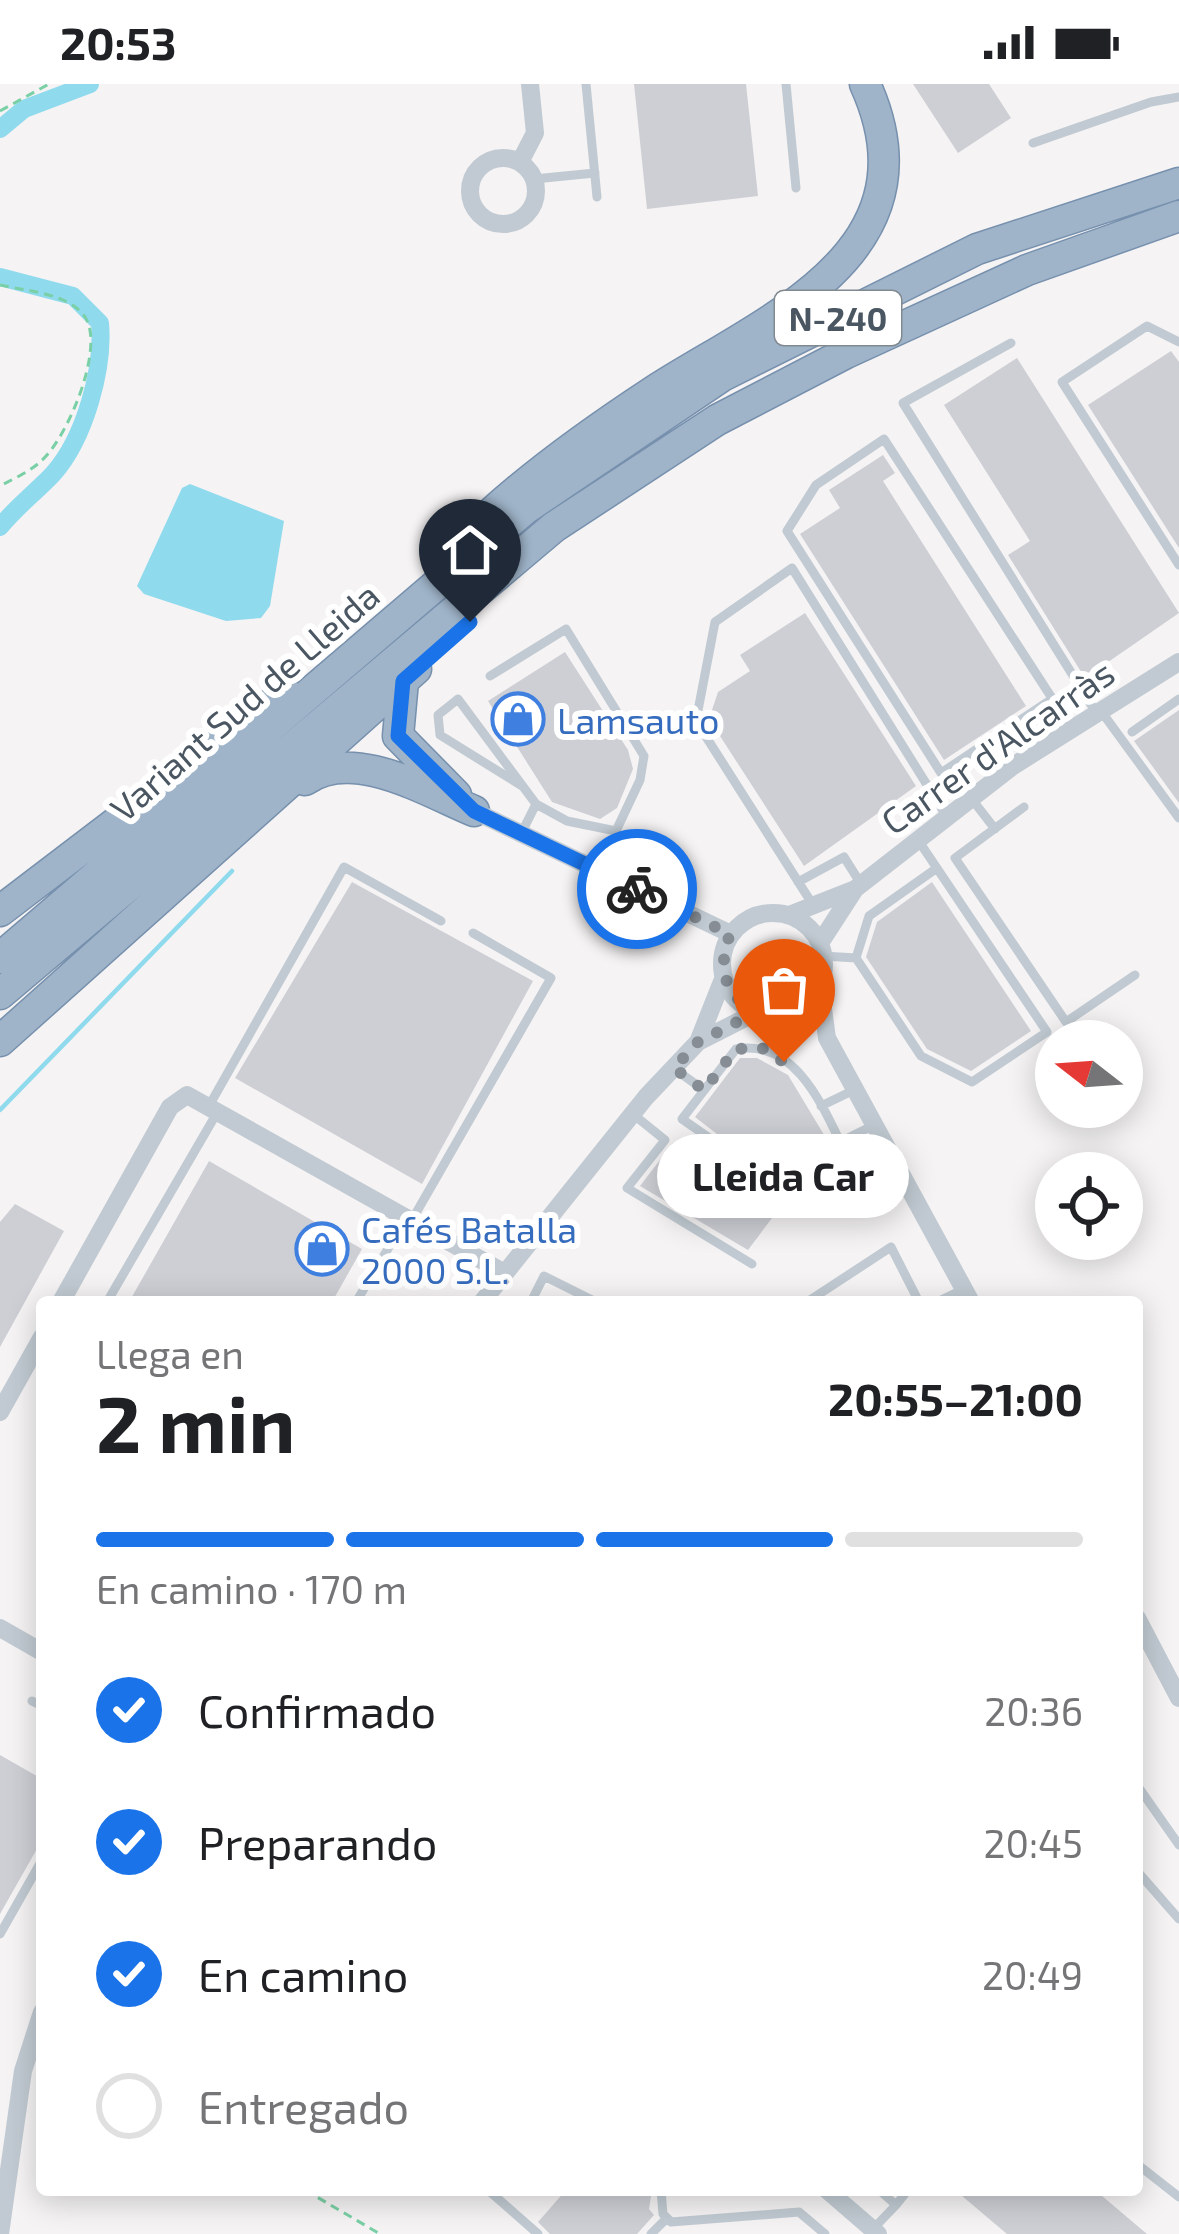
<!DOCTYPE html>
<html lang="es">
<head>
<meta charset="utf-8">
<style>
  body { margin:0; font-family:"Exo 2",sans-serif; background:#f2f2f2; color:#202124; height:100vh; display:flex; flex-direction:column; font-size:45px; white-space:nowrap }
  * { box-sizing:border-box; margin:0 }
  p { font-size:39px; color:#757577 }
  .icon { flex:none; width:66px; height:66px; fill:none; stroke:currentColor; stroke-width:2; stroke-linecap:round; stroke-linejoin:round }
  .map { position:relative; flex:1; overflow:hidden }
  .side { position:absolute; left:36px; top:1212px; width:1107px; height:900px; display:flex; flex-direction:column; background:#fff; border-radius:12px; box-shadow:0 6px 30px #0003 }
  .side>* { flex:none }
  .needle { width:78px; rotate:287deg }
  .tools { position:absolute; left:1035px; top:936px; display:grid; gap:24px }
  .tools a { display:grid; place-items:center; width:108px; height:108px; border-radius:50%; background:#fff; box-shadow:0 6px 30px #0003; font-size:60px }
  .pin { position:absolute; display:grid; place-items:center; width:102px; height:102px; color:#fff; margin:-123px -51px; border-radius:50% 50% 50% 0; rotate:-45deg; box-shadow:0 0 12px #0007 }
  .pin .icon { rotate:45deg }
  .courier { position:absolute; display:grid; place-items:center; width:120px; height:120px; margin:-60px; border:9px solid #1a73e8; border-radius:50%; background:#fff; color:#222; box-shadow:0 3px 15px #0007 }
  .bubble { position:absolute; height:84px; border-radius:42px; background:#fff; box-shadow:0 6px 30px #0003; font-size:39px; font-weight:700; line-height:84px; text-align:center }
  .overview em { font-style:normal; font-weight:700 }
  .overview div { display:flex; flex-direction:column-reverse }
  .overview { display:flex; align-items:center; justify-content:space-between; height:204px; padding:0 60px }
  h1 { font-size:78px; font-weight:700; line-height:90px }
  .bar { display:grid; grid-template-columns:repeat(4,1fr); gap:18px 12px; align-content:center; height:144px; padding:0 60px }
  .bar i { height:15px; border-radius:9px; background:#e0e0e0 }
  .bar .current { background:#1a73e8 }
  .bar p { grid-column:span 4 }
  ol { padding:0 60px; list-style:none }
  li { display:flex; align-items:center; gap:36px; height:132px }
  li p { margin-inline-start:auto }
  li .icon { padding:12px; border-radius:50%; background:#1a73e8; color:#fff; stroke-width:4 }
  li:last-child { color:#757577 }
  li i { width:66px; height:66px; border:6px solid #e0e0e0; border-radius:50% }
  .status { display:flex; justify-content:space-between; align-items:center; height:84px; padding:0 60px; background:#fff; direction:ltr }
  .status svg { height:33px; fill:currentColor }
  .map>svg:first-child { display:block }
  .water { fill:#90daee }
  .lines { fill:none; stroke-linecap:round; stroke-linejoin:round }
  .stream { stroke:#90daee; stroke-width:4.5 }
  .canal { stroke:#90daee; stroke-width:18 }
  .building { fill:#cdcfd5 }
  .trunk-casing { stroke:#7690ad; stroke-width:33 }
  .path { stroke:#7ad0a6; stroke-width:3; stroke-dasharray:9 6; stroke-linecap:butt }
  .service { stroke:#c1cad2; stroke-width:9 }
  .minor { stroke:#c1cad2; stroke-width:18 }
  .trunk { stroke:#9fb4c9; stroke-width:30 }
  .done { stroke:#868d94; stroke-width:12; stroke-dasharray:0 21.6 }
  .route { stroke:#1a73e8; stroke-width:15 }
  .labels { text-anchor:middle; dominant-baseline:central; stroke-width:12; stroke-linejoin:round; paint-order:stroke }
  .shield { fill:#fff; stroke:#808990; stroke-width:3 }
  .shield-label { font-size:33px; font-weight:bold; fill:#4a5661 }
  .street-label { font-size:36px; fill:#4a5661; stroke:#fff }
  .shop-label { font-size:36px; fill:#366cbe; stroke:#fff; text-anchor:start }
</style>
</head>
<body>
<div class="status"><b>20:53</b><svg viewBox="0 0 49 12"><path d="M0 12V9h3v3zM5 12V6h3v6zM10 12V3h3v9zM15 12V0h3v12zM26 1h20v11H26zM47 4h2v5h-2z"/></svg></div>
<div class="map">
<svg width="1179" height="2150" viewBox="0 0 1179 2150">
  <rect width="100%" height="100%" fill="#f5f3f3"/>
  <path class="water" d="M 190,400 L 284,437 L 270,522 L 261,534 L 226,537 L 144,510 L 137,502 L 182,404 Z"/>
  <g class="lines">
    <path class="stream" d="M 0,1026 L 232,787"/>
    <path class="canal" d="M 0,45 L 24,25 L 90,0
      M 0,193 L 73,212 L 100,239 C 104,284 85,354 53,390 C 36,408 16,423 0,443"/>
  </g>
  <path class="building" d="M 634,0 L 746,0 L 758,112 L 647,125 Z
    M 913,0 L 989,0 L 1011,34 L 958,69 Z
    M 1171,267 L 1179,278 L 1179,464 L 1088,321 Z
    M 1017,274 L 1179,529 L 1085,594 L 1008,471 L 1030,457 L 944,321 Z
    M 883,371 L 895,389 L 883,397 L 1026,622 L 944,676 L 800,450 L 840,424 L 829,406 Z
    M 805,529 L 916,702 L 804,782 L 709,635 L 718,608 L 750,587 L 740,571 Z
    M 565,568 L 628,666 L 633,685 L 617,724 L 600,735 L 552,718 L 488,617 Z
    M 1179,626 L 1179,719 L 1134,657 Z
    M 352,798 L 533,897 L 422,1100 L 235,994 Z
    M 932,798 L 1031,947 L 971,987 L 927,965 L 866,873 L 877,838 Z
    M 740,974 L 757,974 L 788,991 L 841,1079 L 810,1122 L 695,1033 Z
    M 673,1059 L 772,1134 L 748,1166 L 640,1102 Z
    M 209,1077 L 362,1165 L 332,1218 L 129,1218 Z
    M 15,1120 L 64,1147 L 0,1263 L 0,1138 Z
    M 0,1671 L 42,1695 L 42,1756 L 0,1830 Z
    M 566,2106 L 652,2106 L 649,2125 L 654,2131 L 637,2150 L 550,2150 L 538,2138 Z
    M 955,2106 L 1095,2106 L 1147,2150 L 1007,2150 Z"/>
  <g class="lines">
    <g class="trunk-casing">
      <path id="trunk" d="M 487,433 C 538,386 596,345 654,307 C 764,236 942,169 865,0
        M 403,597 L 398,652 L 456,711
        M 305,696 C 353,662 426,707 474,727
        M 0,827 L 286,609
        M 0,874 L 525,425 L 722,292 L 977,165 L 1179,99
        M 0,910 L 554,443 L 717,336 L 846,269 L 1027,186 L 1179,132
        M 0,957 L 416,585"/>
    </g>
    <path class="path" d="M 0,27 L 49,0
      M 0,201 C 26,207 69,209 85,233 C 106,264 66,357 40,378 C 29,388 13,395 0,402
      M 305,2106 L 380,2150"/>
    <path class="service" d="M 586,0 L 597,113
      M 786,0 L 796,104
      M 1033,59 L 1151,18 L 1179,13
      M 534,95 L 595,89
      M 1179,258 L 1147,242 L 1062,298 L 1179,481
      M 1011,259 L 903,319 L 1097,630
      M 490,592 L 566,545 L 644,672 L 640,696 L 616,747 L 567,737 L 536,720 L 521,750
      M 1052,615 L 941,689 L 787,447 L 816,401 L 884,355 L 1072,645
      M 1101,627 L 1179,734
      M 1132,648 L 1179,615
      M 522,702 L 440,651 L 438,631 L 458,615 L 536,720
      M 971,714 L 995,745
      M 1024,723 L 955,774 L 1066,938 L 1135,891
      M 798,798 L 844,773 L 861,800
      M 813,821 L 696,637 L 715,538 L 792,484 L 947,733
      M 823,872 L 856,874
      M 856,874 L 921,972 L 972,998 L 1047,948 L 918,756
      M 856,874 L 869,832 L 937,784
      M 673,984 L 704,1006
      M 209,1022 L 344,783 L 441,837
      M 821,1022 L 854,1006
      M 634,1031 L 665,1056 L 627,1104 L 752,1180
      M 840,1058 L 872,1042
      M 738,1074 L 682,1035 L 736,965 C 801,954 827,1034 851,1080 L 831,1107
      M 412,1136 L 551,894 L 473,849
      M 107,1218 L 218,1027
      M 356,1218 L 407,1133
      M 531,1218 L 544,1192 L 596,1218
      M 807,1218 L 891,1163 L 919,1218
      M 937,1218 L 964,1205
      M 32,1617 L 42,1622
      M 1137,1701 L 1179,1761
      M 1137,1787 L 1179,1835
      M 0,1850 L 42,1776
      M 1137,2080 L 1179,2113
      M 488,2106 L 538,2150
      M 661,2106 L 663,2130 L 671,2138 L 799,2128 L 825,2150
      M 896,2121 L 908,2106
      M 873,2145 L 896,2121 L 879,2106
      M 651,2150 L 667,2134"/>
    <path class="minor" d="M470 107a33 33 0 1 1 66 0a33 33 0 1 1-66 0Z
      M 520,78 L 535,49 L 530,0
      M 474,727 L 731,850
      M722 880a51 51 0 1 1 102 0a51 51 0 1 1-102 0Z
      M 789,831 L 855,805 L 1013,682 L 1179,578
      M 820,859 L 855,805
      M 820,903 L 827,954 L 971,1218
      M 698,958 L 723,895
      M 61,1218 L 170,1023 L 187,1011 L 503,1188
      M 482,1218 L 646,1013 L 698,958 L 755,929
      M 0,1328 L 42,1253
      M 1137,1534 L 1179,1614
      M 0,1544 L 42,1568
      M 827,2106 L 878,2150
      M 0,2150 L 23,1987 L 42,1928"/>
    <use href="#trunk" class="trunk"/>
  </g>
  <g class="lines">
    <path class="done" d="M 637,805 L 730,850 C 717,886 724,908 755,929 L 698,958 L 674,984 L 704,1006 L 736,965 L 762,964 L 784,978"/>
    <path class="route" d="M 470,538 L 403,597 L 398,652 L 474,727 L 637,805"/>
  </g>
  <defs>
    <g id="shop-ring" transform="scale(2.7)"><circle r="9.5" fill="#fff" stroke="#3f7fe0" stroke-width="1.5"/><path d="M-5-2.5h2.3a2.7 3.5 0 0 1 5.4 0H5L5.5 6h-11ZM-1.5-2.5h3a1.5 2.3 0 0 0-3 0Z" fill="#3f7fe0"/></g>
  </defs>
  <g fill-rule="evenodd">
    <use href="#shop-ring" x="518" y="635"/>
    <use href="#shop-ring" x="322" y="1165"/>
  </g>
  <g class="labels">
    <rect class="shield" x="775" y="207" width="126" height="54" rx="9"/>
    <g class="shield-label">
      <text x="838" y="234">N-240</text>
    </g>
    <g class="street-label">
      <text transform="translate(244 617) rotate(-41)">Variant Sud de Lleida</text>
      <text transform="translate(997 662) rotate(-35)">Carrer d'Alcarràs</text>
    </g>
    <g class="shop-label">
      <text x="557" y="635">Lamsauto</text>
      <text x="361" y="1144">Cafés Batalla<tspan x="361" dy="41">2000 S.L.</tspan></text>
    </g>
  </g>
</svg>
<div class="tools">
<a><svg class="needle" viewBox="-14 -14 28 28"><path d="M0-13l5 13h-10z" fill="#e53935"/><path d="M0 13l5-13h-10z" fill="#757577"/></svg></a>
<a><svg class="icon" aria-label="locate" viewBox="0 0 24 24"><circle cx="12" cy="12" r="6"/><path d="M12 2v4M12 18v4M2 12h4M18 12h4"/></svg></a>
</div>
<div class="pin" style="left:784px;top:978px;background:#ea580c"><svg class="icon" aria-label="bag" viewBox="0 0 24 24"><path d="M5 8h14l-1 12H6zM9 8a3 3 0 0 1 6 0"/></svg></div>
<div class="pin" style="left:470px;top:538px;background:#1f2937"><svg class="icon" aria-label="home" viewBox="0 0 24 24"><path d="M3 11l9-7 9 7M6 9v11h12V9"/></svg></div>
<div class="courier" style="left:637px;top:805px"><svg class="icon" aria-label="bike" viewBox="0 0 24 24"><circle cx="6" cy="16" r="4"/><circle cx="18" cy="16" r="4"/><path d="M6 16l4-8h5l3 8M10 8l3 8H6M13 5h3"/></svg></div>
<div class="bubble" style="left:657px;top:1050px;width:252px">Lleida Car</div>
<section class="side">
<div class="overview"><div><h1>2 min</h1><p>Llega en</p></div><em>20:55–21:00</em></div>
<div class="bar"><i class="current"></i><i class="current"></i><i class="current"></i><i></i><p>En camino · 170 m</p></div>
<ol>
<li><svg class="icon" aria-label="check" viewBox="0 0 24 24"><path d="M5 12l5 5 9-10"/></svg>Confirmado<p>20:36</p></li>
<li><svg class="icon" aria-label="check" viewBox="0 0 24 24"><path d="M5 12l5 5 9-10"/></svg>Preparando<p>20:45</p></li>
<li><svg class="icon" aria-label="check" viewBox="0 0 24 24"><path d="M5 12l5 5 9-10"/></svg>En camino<p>20:49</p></li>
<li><i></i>Entregado</li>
</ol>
</section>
</div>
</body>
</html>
